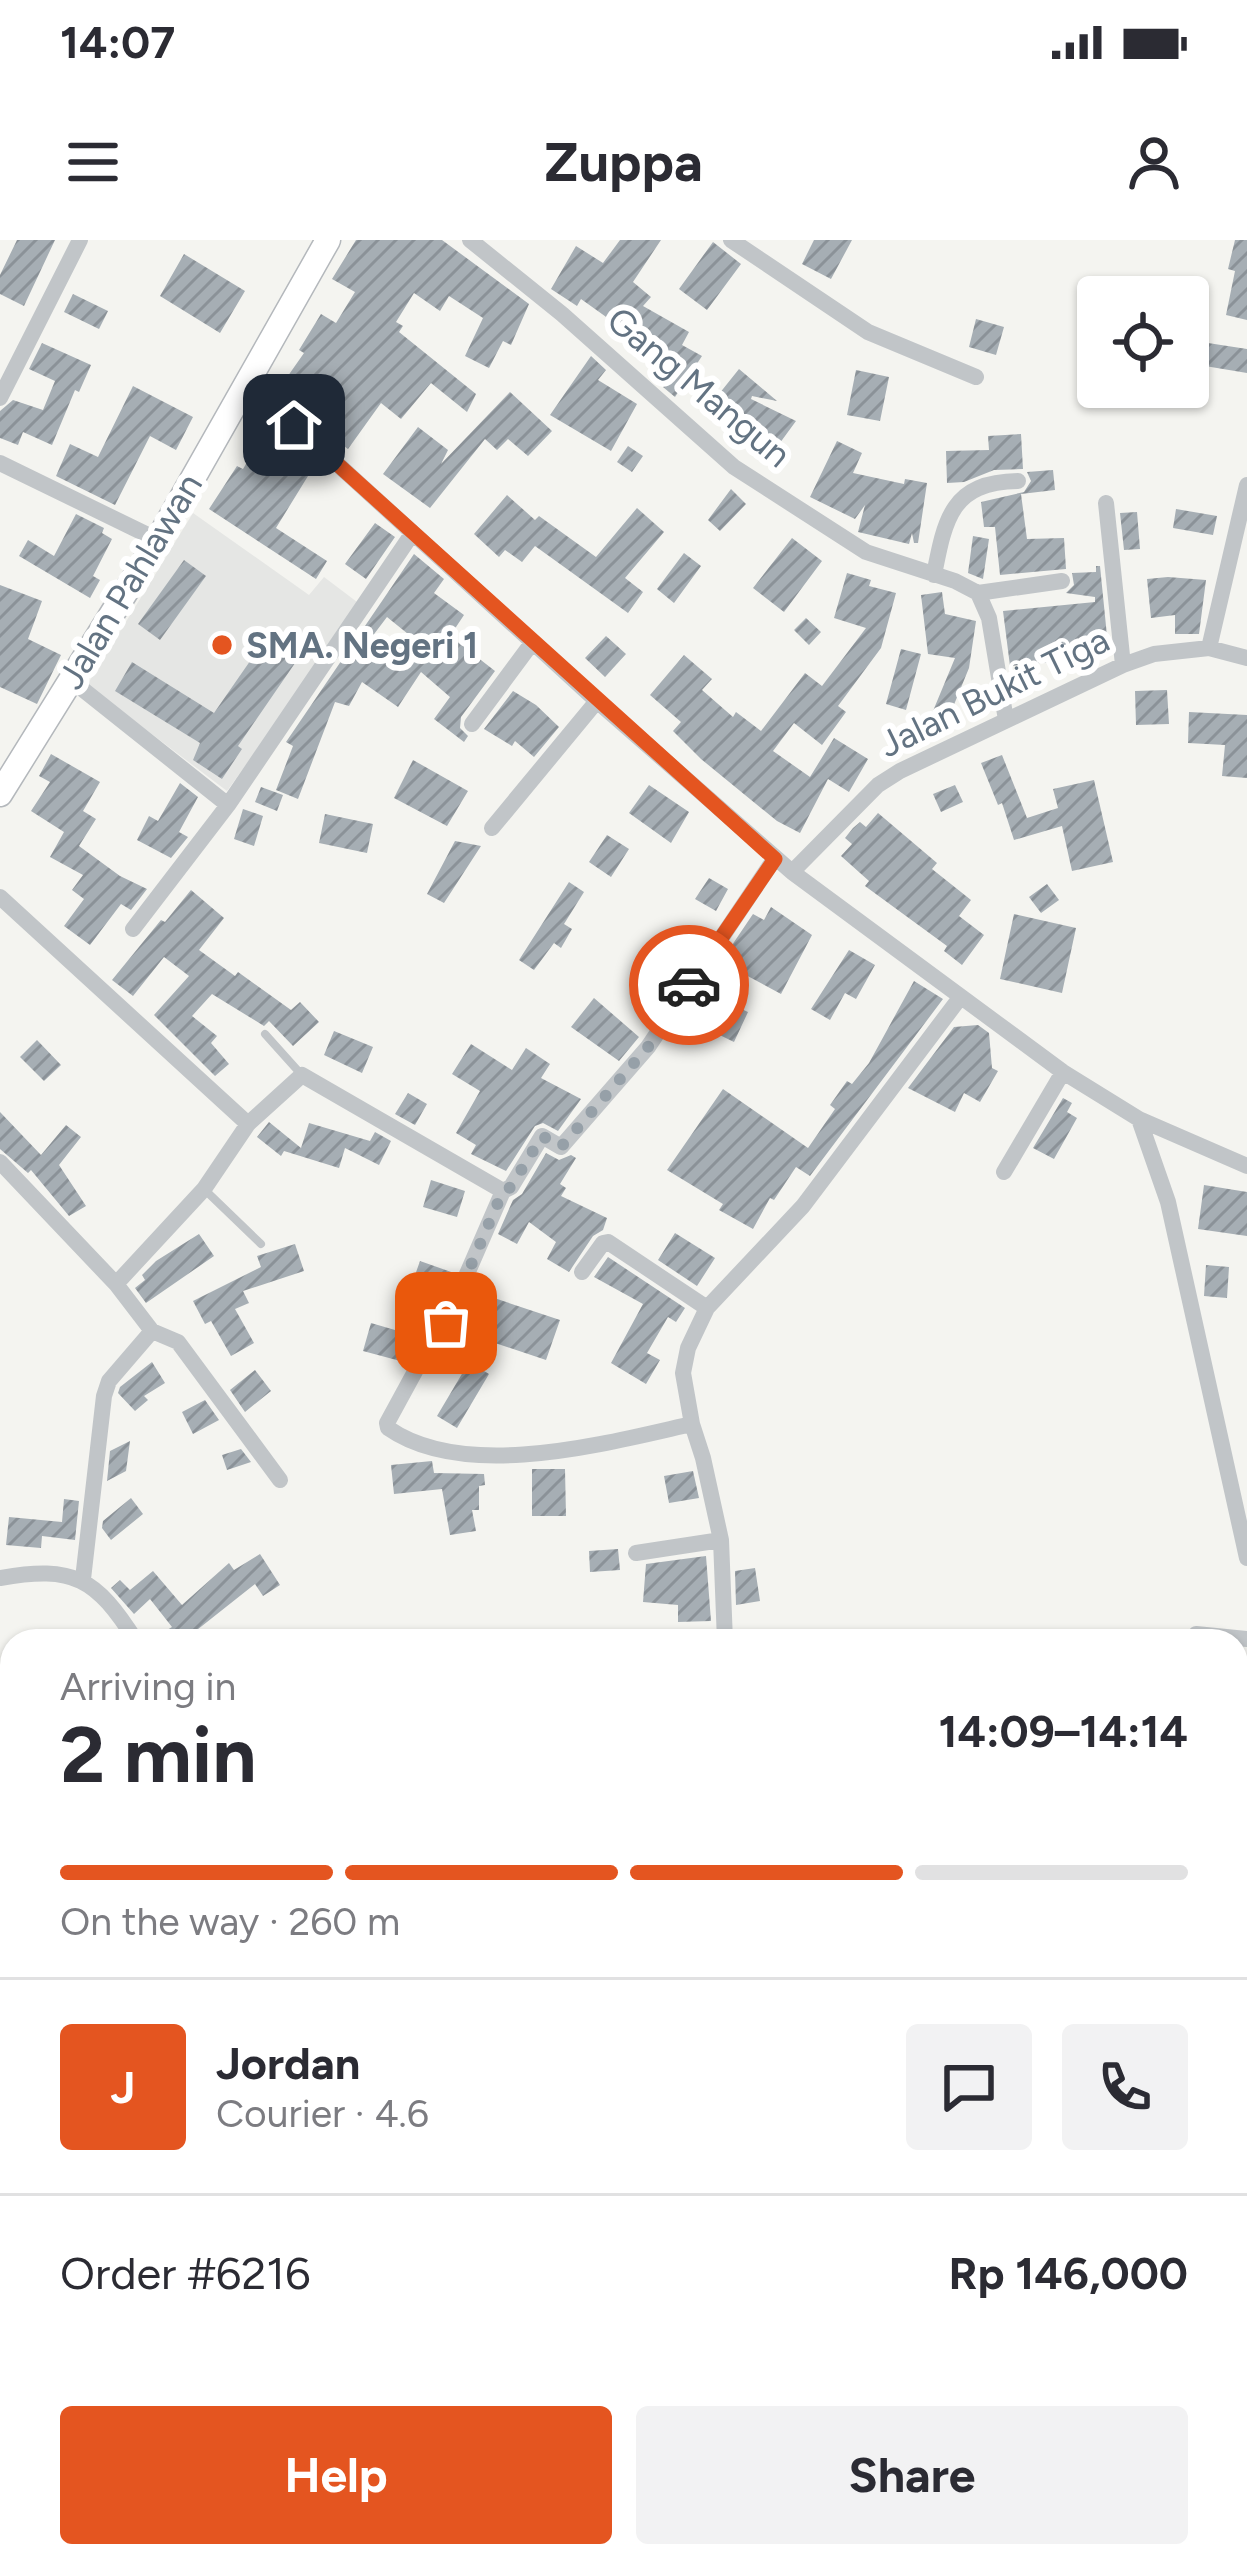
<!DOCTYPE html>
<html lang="en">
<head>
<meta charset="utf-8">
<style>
  body { margin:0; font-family:Figtree,sans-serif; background:#f2f2f3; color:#2b2b33; height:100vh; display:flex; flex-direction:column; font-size:45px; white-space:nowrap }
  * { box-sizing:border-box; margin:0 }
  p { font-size:39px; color:#7c7c81 }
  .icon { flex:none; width:66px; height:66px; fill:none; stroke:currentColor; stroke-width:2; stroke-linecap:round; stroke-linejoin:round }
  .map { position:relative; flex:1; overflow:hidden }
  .side { position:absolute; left:0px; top:1389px; width:1248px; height:939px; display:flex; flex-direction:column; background:#fff; border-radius:36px 36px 0 0; box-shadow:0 3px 9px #0004 }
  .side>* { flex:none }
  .fabs { position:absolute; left:1077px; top:36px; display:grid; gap:24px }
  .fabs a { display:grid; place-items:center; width:132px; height:132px; border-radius:12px; background:#fff; box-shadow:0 3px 9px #0004; font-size:60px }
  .pin { position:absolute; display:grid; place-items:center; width:102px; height:102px; color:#fff; margin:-51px; border-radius:24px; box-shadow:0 6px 18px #0006 }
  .courier { position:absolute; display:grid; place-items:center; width:120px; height:120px; margin:-60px; border:9px solid #e45520; border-radius:50%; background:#fff; color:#222; box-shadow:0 3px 15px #0007 }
  .head em { font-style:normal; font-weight:700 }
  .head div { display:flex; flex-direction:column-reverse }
  .head { display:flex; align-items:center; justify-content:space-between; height:204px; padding:0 60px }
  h1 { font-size:78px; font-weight:700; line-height:90px }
  .bar { display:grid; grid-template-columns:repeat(4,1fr); gap:18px 12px; align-content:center; height:144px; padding:0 60px }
  .bar i { height:15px; border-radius:9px; background:#e1e1e2 }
  .bar .on { background:#e45520 }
  .bar p { grid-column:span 4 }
  .line { display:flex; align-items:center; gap:30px; padding:0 60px; border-top:3px solid #e1e1e2 }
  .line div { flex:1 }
  .round { display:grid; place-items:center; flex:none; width:126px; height:126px; border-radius:12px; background:#f2f2f3 }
  .primary-button { display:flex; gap:24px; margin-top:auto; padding:24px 60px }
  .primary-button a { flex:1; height:138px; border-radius:12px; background:#e45520; color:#fff; font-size:48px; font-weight:700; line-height:138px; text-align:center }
  .primary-button a+a { background:#f2f2f3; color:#2b2b33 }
  .status { display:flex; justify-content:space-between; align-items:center; height:84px; padding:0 60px; background:#fff; direction:ltr }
  .status svg { height:33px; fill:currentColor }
  header { display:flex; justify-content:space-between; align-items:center; height:156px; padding:0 60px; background:#fff; font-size:54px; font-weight:700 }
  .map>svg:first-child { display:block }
  .built { fill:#e5e6e4 }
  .building { fill:url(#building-hatch); fill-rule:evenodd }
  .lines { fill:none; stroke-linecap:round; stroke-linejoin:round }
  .primary-casing { stroke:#b4b8bc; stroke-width:27 }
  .lane { stroke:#c1c5c8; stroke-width:8 }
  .street { stroke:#c1c5c8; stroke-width:16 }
  .primary { stroke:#fff; stroke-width:24 }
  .done { stroke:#96a0a8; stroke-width:12; stroke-dasharray:0 21.6 }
  .route { stroke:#e45520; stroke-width:15 }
  .poi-dot { fill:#e45520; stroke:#fff; stroke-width:4.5 }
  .labels { text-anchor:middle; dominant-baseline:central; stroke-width:12; stroke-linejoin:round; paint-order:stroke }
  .street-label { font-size:36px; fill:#637382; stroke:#fff }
  .poi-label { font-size:36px; font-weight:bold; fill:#637382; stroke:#fff; text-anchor:start }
</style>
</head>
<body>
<div class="status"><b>14:07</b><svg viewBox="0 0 49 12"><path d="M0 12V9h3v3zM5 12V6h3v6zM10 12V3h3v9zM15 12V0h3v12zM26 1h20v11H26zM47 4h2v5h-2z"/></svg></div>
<header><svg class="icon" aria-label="menu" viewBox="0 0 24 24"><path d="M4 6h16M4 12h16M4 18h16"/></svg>Zuppa<svg class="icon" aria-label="person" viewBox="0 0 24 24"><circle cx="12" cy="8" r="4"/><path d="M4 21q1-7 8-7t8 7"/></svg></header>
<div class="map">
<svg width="1247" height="2327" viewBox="0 0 1247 2327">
  <defs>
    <pattern id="building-hatch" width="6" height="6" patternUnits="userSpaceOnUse" patternTransform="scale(3)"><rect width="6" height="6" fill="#a6aeb4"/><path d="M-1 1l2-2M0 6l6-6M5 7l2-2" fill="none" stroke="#8b9298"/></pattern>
  </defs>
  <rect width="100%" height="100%" fill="#f4f4f0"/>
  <path class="built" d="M 193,273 L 309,355 L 324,337 L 361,365 L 227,551 L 87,445 Z"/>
  <path class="building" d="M 17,0 L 55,0 L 24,66 L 0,54 L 0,35 Z
    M 356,0 L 442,0 L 529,64 L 511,105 L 503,101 L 489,128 L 465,116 L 483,78 L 449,56 L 440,71 L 414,53 L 396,82 L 403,86 L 399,92 L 476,154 L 467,172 L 431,143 L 401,179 L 381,163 L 348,209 L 315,185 L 324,172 L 283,143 L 304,113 L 299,110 L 321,74 L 336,83 L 355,52 L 332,39 Z
    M 620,0 L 661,0 L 633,42 L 651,57 L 643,66 L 689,92 L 682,105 L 702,116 L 675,157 L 663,147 L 676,128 L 626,101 L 606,83 L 609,79 L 581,59 L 577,66 L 551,49 L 576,6 L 603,23 Z
    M 814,0 L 852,0 L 831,39 L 802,24 Z
    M 1235,0 L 1247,0 L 1247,80 L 1226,75 L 1235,31 L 1228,29 Z
    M 713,2 L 741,24 L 707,70 L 679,49 Z
    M 184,14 L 245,51 L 220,93 L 160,56 Z
    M 73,54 L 108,71 L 99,89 L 64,72 Z
    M 976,79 L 1004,87 L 996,115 L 969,107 Z
    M 42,103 L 91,125 L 79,152 L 75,150 L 52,205 L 23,192 L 18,205 L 0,198 L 0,171 L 13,160 L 43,170 L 55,141 L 29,129 Z
    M 1208,103 L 1247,109 L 1247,133 L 1205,126 Z
    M 591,116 L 606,130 L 598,140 L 637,164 L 611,211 L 550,175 Z
    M 739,129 L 777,161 L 752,156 L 751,159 L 796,181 L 766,222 L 707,169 Z
    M 856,130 L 889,137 L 880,181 L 847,175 Z
    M 133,146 L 193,177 L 176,210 L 150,196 L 115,265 L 56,236 L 70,204 L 98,217 Z
    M 510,152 L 552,191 L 528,216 L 508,199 L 497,210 L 485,199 L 430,268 L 383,234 L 418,187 L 448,210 L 441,224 Z
    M 265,192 L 316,223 L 276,288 L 327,321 L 316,339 L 209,269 L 237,226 L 243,229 Z
    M 1021,194 L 1023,229 L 994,230 L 964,242 L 947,243 L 946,211 L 989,210 L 988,196 Z
    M 837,201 L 862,213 L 853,233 L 904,244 L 905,239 L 927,243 L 918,303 L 914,303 L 912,293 L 909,304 L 858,292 L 865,265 L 855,279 L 810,257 Z
    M 628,206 L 643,216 L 632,232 L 617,222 Z
    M 1053,230 L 1055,250 L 1021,254 L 1027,299 L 1064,298 L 1066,329 L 1000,335 L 995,287 L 984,287 L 981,262 L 1024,252 L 1031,241 L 1027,232 Z
    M 731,249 L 746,264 L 720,291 L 708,280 Z
    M 507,255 L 535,280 L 539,276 L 596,317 L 637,268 L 664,292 L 625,338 L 643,352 L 628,373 L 535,306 L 522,322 L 505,310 L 499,317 L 474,294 Z
    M 1176,269 L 1217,276 L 1213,295 L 1173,288 Z
    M 1137,272 L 1140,309 L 1124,310 L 1120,273 Z
    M 76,274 L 104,288 L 102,293 L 112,299 L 93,336 L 100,340 L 90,358 L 19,316 L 28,300 L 54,316 Z
    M 375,283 L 395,297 L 366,339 L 345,324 Z
    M 973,296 L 989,299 L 983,339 L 968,333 Z
    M 792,298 L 822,321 L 784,372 L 753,348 Z
    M 684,313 L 701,326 L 674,363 L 657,349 Z
    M 414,314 L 444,339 L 434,353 L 464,375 L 450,396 L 495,431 L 461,477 L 460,488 L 468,496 L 464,502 L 434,479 L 450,457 L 421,432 L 398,467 L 362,442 L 349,466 L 335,462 L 298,559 L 276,550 L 293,506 L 286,502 ZM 387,377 L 413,398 L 396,425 L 365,406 Z
    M 184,320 L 206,336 L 160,400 L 138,384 Z
    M 1096,326 L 1100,326 L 1109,416 L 1010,426 L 1003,371 L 1095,362 L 1095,357 L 1066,353 L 1074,345 L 1072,333 L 1096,332 Z
    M 847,333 L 871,340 L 869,346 L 896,353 L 881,408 L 838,466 L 846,472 L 822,505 L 794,483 L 773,511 L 810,537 L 834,498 L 868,519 L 849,552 L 828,539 L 800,593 L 777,581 L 701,519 L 673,491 L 681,482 L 650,455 L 684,415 L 712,439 L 702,450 L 733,477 L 736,472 L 761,491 L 805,433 L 822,446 L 866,388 L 834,378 Z
    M 1168,337 L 1206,340 L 1199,394 L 1175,394 L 1175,375 L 1151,378 L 1147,339 Z
    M 0,345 L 42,361 L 28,399 L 61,415 L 37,464 L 0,447 Z
    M 942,352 L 945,374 L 976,381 L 969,428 L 944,489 L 928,483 L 955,418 L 928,414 L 921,355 Z
    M 806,378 L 821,392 L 809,405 L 794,390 Z
    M 273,388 L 304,410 L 238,506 L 242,509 L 222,539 L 193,520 L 200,503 L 115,451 L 132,422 L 214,473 Z
    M 606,396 L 626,414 L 605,437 L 585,418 Z
    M 901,409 L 921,414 L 906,470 L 886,464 Z
    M 1167,450 L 1169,484 L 1136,485 L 1135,451 Z
    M 513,451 L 536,465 L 559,487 L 534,517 L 515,501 L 512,506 L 484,489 Z
    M 1189,472 L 1247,475 L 1247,538 L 1222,536 L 1225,505 L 1188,503 Z
    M 51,514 L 100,542 L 83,571 L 96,579 L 79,606 L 120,636 L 147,649 L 131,670 L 121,664 L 90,705 L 64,686 L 84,659 L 72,650 L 83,635 L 50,617 L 64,592 L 31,571 L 50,542 L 39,536 Z
    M 1002,515 L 1027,578 L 1058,568 L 1053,549 L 1094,540 L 1113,622 L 1072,631 L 1062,586 L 1014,600 L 1002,563 L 998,565 L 981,523 Z
    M 413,520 L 468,551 L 447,586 L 394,558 Z
    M 180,543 L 198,557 L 179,592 L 188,597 L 171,618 L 137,600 L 149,576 L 158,581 Z
    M 649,545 L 689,572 L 671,603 L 629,573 Z
    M 955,545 L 963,562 L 941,572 L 933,554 Z
    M 261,547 L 283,555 L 277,571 L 255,562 Z
    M 243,569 L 263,576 L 254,606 L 234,599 Z
    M 878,573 L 937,623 L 932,629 L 971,660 L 959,676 L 984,695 L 962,725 L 944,711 L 947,706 L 865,646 L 869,641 L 841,616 L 852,604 L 845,598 L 853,588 L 860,582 L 866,587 Z
    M 325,574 L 373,584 L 367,613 L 319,603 Z
    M 607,595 L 629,609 L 611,637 L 589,622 Z
    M 455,601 L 481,606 L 444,663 L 427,654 Z
    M 709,638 L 728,649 L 716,671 L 695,659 Z
    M 569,642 L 584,652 L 564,684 L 572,689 L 561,708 L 554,703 L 534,730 L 519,720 Z
    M 1047,644 L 1059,660 L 1041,673 L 1029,657 Z
    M 191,650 L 224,678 L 199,710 L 235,736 L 238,732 L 291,770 L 300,762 L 319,782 L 293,806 L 269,781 L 264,786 L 212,754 L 192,776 L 217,796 L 211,803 L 229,824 L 215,836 L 154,775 L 189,736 L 164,717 L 133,756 L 112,740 L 161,680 L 165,682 Z
    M 771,667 L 812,695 L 781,754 L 742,733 L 728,763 L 748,772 L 734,802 L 691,781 L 705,745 L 753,674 L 764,680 Z
    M 1014,674 L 1076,688 L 1062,753 L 1000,739 Z
    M 849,710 L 875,725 L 856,759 L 845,753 L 830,780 L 811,769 Z
    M 914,741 L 943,759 L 810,936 L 796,927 L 774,960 L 770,958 L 753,989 L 719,970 L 723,964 L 667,930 L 723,849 L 808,908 L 835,869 L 830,865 L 847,841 L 852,844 L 869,823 Z
    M 594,758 L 639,797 L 619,821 L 571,787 Z
    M 978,785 L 989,793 L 992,828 L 998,831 L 980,862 L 964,853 L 955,872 L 908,848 L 954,787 Z
    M 334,791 L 373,807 L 362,833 L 324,815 Z
    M 37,800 L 61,825 L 44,841 L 20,817 Z
    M 471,804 L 512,830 L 526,808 L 550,824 L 541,838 L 581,859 L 558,891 L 543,883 L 535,886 L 506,931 L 471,914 L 476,905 L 456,893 L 480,851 L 452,834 Z
    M 408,853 L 427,864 L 415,885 L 395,874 Z
    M 1063,858 L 1072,863 L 1067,872 L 1077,878 L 1054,919 L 1033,908 Z
    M 0,872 L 41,915 L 66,885 L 81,897 L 59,925 L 86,966 L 69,976 L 31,930 L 28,933 L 0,909 Z
    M 269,882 L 301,908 L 309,883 L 370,901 L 375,892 L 391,901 L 379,925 L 345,908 L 339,928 L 284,911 L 281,916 L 257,897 Z
    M 546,913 L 559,920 L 571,915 L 576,918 L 560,944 L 566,948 L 561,956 L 607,978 L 603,990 L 593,996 L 569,1032 L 547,1019 L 556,1002 L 529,982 L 517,1004 L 498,994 L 513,960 L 522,954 Z
    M 431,940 L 465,951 L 457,977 L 423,967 Z
    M 1204,945 L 1247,952 L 1247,996 L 1198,989 Z
    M 675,993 L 715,1018 L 697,1046 L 658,1020 Z
    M 199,994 L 214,1016 L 146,1063 L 135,1048 L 145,1040 L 142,1035 L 156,1021 Z
    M 295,1004 L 304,1031 L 243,1051 L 249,1063 L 235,1069 L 254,1103 L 231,1116 L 211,1081 L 205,1084 L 193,1061 L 261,1027 L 257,1016 Z
    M 608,1017 L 685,1068 L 676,1082 L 668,1077 L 647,1113 L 660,1120 L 646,1144 L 611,1123 L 643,1064 L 594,1037 Z
    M 420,1021 L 454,1033 L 435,1075 L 420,1069 L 417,1077 L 402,1072 Z
    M 1206,1025 L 1229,1027 L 1227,1058 L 1204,1056 Z
    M 473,1051 L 560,1080 L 546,1120 L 456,1090 Z
    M 399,1080 L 414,1089 L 404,1122 L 363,1111 L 371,1083 L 395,1090 Z
    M 152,1122 L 165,1143 L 144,1156 L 148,1160 L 135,1171 L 118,1153 L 120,1147 Z
    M 469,1122 L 489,1134 L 457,1188 L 437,1176 Z
    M 255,1130 L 271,1151 L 245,1172 L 230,1150 Z
    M 205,1160 L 219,1180 L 193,1194 L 182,1172 Z
    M 130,1201 L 126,1231 L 107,1241 L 110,1211 Z
    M 241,1209 L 251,1222 L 227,1230 L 222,1215 Z
    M 432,1221 L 434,1233 L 484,1234 L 485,1245 L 479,1246 L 479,1270 L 472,1270 L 476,1291 L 450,1295 L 442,1249 L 394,1254 L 391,1225 Z
    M 532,1229 L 565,1229 L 566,1276 L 532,1276 Z
    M 693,1231 L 699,1258 L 669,1263 L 664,1236 Z
    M 131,1258 L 143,1274 L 111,1300 L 102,1288 L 103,1281 Z
    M 64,1259 L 79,1261 L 75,1300 L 42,1296 L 41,1308 L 6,1305 L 9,1277 L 62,1282 Z
    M 618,1309 L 620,1330 L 590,1332 L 589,1311 Z
    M 260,1314 L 280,1345 L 263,1356 L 255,1344 L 183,1401 L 149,1401 L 172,1387 L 150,1359 L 134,1374 L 111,1348 L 120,1340 L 130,1350 L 153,1331 L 182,1365 L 229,1323 L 234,1330 Z
    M 706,1316 L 711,1381 L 678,1382 L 678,1365 L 643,1362 L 646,1324 Z
    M 755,1328 L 760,1361 L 736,1365 L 735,1331 Z"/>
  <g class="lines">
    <g class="primary-casing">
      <path id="primary" d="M 0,554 L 158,300 L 328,0"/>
    </g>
    <path class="lane" d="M 265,794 L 300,833
      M 205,950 L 261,1004
      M 783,2316 L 797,2327
      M 846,2327 L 856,2316"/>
    <path class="street" d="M 470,0 L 562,74 L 734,227 L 866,312 L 955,341 L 978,353 L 989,378 L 1006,480
      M 731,0 L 868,92 L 976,137
      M 0,158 L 80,0
      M 265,158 L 597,461 L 792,632 L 878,545 L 900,531 L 1123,425 L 1154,414 L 1209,408 L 1247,418
      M 0,223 L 158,300
      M 1106,263 L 1123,425
      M 934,335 C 945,278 952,242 1018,241
      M 978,353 L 1062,341
      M 1209,408 L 1247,245
      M 71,440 L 228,565
      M 472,484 L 532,403
      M 492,588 L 597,461
      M 792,632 L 1063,832 L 1139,879 L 1247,926
      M 0,657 L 248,884
      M 133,689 L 228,565 L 412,294
      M 1139,879 L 1168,962 L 1247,1318
      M 0,922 L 116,1044 L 152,1091 L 109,1141 L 104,1156 L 83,1339
      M 1004,932 L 1063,832
      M 582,1032 L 603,1003 L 608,1002 L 707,1068
      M 116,1044 L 204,949 L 248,884 L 302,835 L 503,951
      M 152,1091 L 178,1102 L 280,1240
      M 692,1184 C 607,1203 465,1242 388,1188 L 387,1183 L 418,1126 L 434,1110 L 503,951 L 511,947 L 542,896 L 561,907 L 648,807 L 775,618
      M 636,1313 L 721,1300
      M 0,1338 C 74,1325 96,1338 136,1401
      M 725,1401 L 721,1300 L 703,1218 L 692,1184 L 683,1133 L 688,1108 L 707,1068 L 803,966 L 959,759
      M 1195,1401 L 1196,1394 L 1247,1399
      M 1236,1560 L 1247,1557
      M 0,1599 L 12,1596
      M 1236,1624 L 1247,1621
      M 0,1714 L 12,1710
      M 0,1729 L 12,1774
      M 1236,1741 L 1247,1739
      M 1236,1832 L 1247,1830
      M 0,2045 L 12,2061
      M 1236,2128 L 1247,2177
      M 0,2232 L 12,2243
      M 96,2316 L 109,2327
      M 1138,2316 L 1141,2327
      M 3,2327 L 12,2315
      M 141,2327 L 154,2316
      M 750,2327 L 756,2316"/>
    <use href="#primary" class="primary"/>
  </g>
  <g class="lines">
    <path class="done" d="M 446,1083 L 503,951 L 511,947 L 542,896 L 561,907 L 648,807 L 689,745"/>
    <path class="route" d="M 294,185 L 775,619 L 689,745"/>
  </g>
  <circle class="poi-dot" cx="222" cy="405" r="12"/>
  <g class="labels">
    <g class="street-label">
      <text transform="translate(699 147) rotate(40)">Gang Mangun</text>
      <text transform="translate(130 341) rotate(-59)">Jalan Pahlawan</text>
      <text transform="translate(994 452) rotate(-26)">Jalan Bukit Tiga</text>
    </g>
    <g class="poi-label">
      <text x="246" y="405">SMA. Negeri 1</text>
    </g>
  </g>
</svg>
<div class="fabs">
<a><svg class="icon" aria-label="locate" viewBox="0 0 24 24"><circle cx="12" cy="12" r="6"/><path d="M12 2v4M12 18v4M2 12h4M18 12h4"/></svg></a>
</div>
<div class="pin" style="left:446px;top:1083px;background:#ea580c"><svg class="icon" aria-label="bag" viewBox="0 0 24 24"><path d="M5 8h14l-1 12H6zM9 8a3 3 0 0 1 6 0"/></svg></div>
<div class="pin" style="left:294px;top:185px;background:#1f2937"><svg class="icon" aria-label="home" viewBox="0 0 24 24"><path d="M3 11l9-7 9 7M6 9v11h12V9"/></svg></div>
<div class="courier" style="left:689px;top:745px"><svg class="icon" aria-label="car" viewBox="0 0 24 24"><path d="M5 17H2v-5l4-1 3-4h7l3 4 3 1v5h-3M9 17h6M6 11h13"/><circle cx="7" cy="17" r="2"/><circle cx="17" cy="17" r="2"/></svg></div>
<section class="side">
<div class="head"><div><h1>2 min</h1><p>Arriving in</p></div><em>14:09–14:14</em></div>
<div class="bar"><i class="on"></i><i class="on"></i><i class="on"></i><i></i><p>On the way · 260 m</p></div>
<div class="line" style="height:216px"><b class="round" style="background:#e45520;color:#fff">J</b><div><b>Jordan</b><p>Courier · 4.6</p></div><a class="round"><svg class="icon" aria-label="chat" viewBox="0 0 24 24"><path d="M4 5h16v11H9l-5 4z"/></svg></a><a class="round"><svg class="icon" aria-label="phone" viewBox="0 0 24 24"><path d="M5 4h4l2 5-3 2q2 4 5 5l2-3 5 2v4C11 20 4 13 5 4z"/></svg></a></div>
<div class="line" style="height:156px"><div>Order #6216</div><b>Rp 146,000</b></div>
<div class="primary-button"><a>Help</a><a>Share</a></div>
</section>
</div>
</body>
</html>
